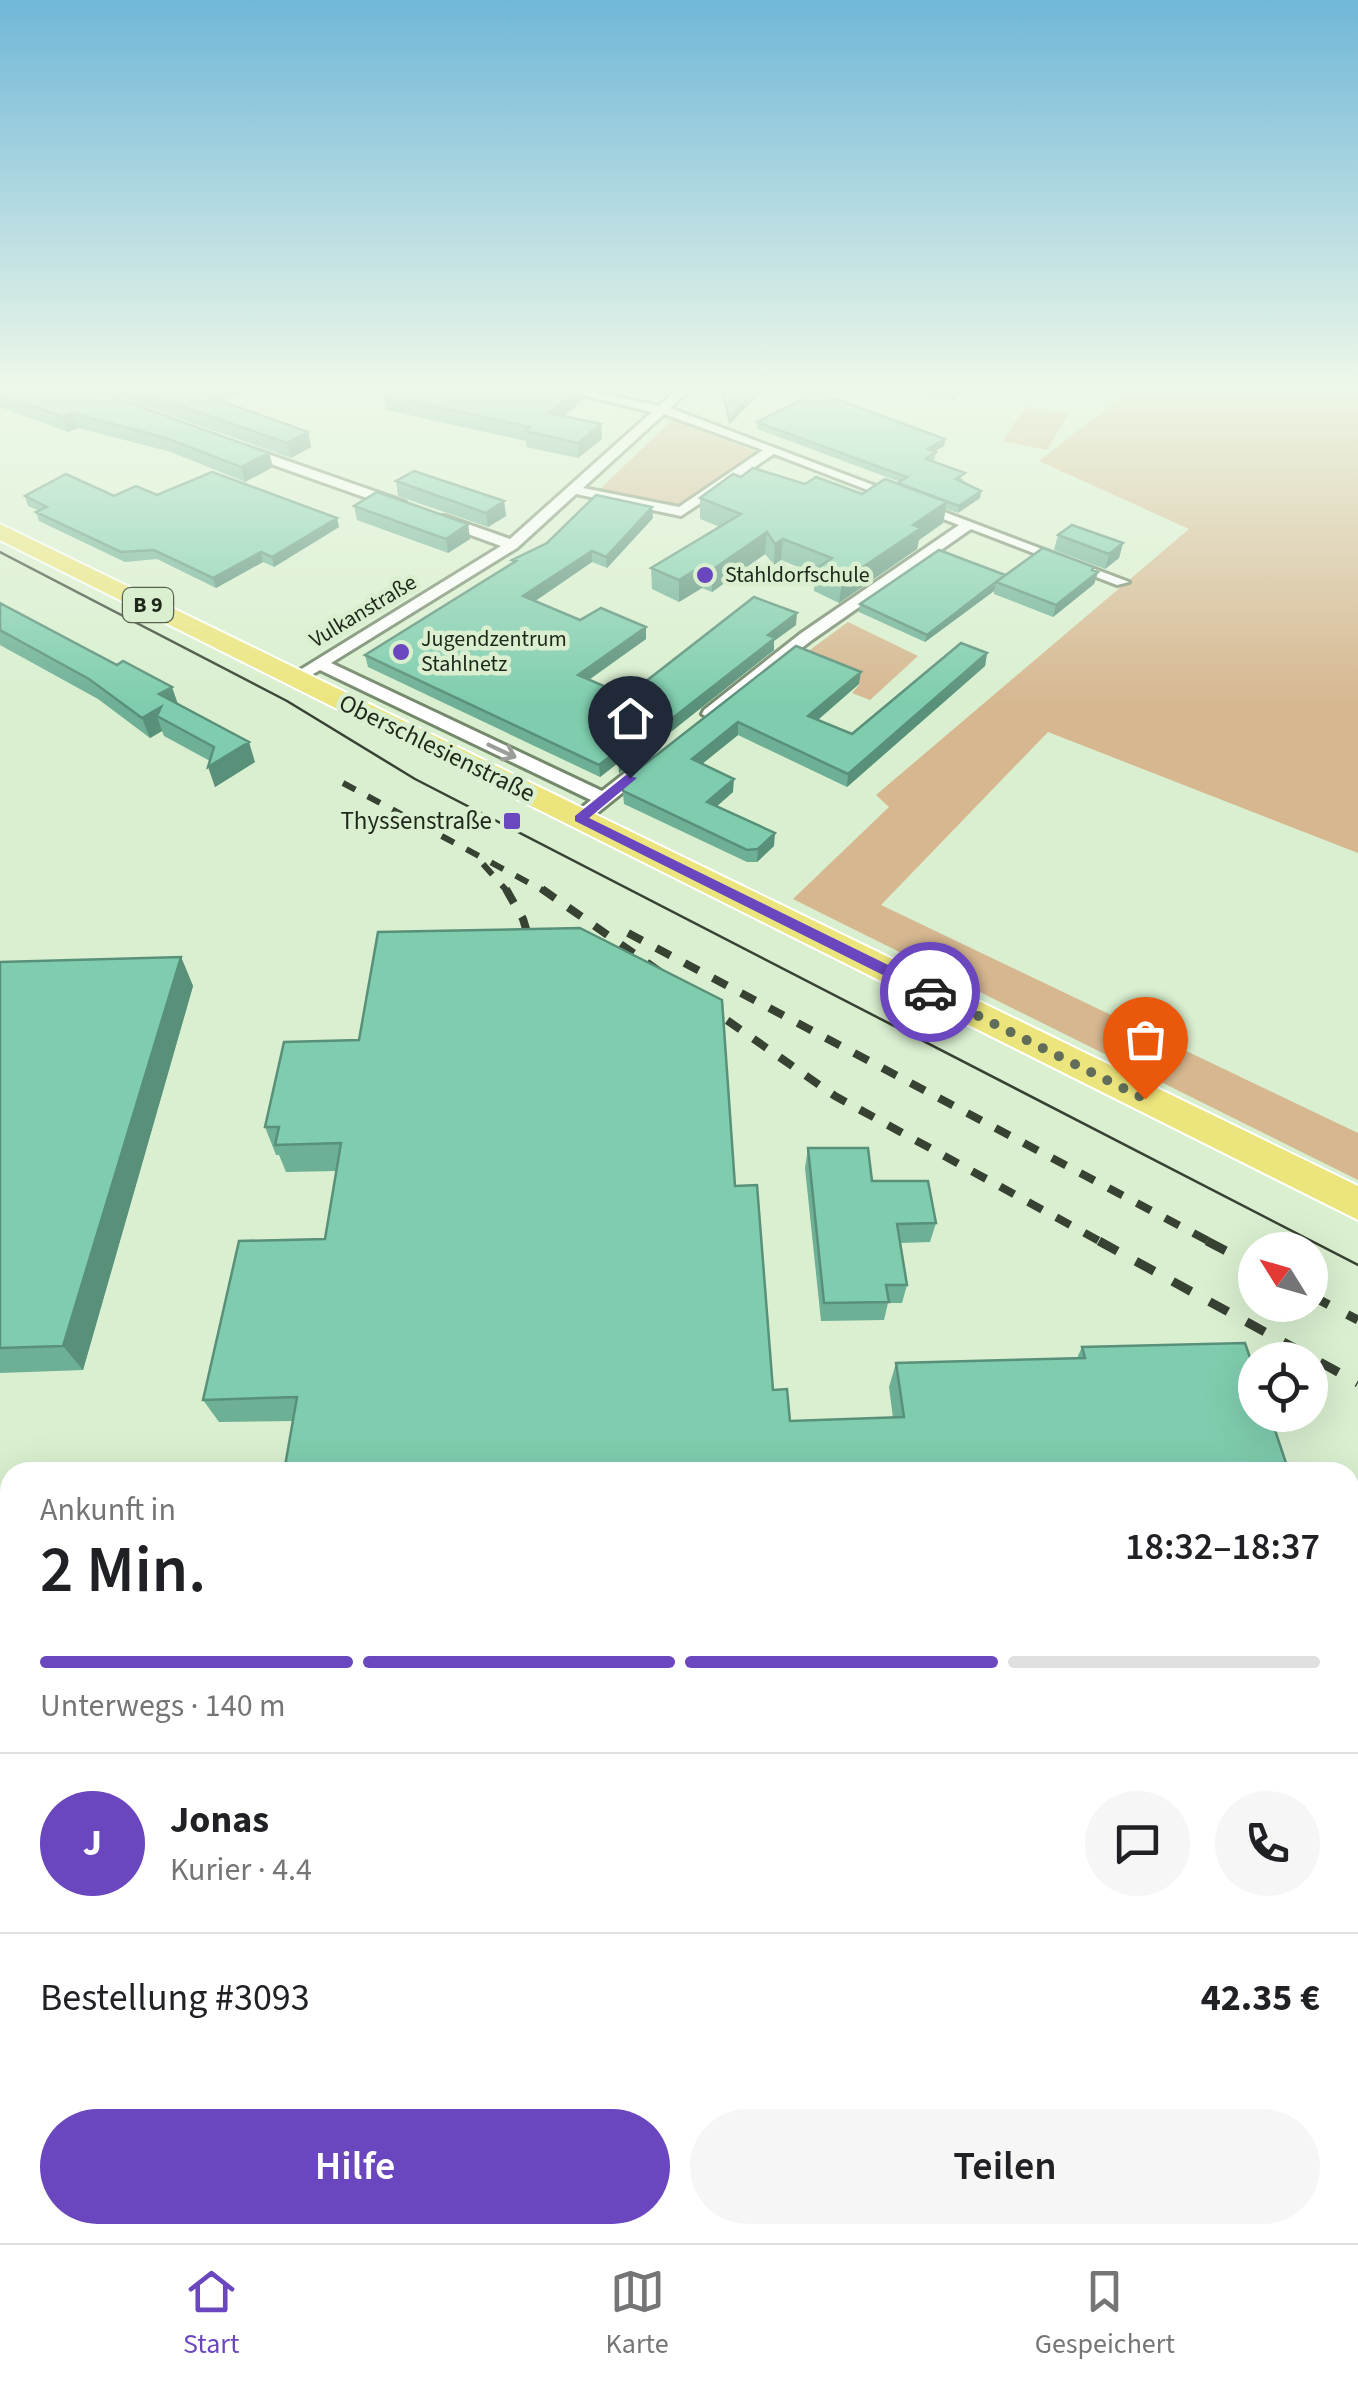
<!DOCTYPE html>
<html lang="de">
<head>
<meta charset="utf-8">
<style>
  body { margin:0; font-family:"Source Sans 3",sans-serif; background:#f6f6f6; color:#202124; height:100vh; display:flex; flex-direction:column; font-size:38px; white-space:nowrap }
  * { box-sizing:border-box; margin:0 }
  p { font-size:32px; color:#757577 }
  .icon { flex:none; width:55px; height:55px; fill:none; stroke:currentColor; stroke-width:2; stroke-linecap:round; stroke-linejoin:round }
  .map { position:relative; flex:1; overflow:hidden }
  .sheet { position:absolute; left:0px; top:1462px; width:1360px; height:782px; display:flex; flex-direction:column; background:#fff; border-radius:30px 30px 0 0; box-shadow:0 10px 40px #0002 }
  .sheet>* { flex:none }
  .needle { width:65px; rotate:307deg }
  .fabs { position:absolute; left:1238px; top:1232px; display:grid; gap:20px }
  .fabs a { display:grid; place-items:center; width:90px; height:90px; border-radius:50%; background:#fff; box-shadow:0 10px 40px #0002; font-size:50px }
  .pin { position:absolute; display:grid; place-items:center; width:85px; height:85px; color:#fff; margin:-102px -42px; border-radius:50% 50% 50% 0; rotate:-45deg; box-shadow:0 0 10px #0007 }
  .pin .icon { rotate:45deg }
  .courier { position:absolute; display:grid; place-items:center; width:100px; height:100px; margin:-50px; border:8px solid #6a46bf; border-radius:50%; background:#fff; color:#222; box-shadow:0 2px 12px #0007 }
  .overview em { font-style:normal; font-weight:600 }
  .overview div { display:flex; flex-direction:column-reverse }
  .overview { display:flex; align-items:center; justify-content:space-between; height:170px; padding:0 40px }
  h1 { font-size:65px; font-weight:600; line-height:75px }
  .bar { display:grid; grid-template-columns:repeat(4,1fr); gap:15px 10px; align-content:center; height:120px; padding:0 40px }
  .bar i { height:12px; border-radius:8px; background:#e0e0e0 }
  .bar .current { background:#6a46bf }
  .bar p { grid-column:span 4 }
  .line { display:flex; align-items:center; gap:25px; padding:0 40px; border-top:2px solid #e0e0e0 }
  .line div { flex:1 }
  .round { display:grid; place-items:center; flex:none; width:105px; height:105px; border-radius:52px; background:#f6f6f6 }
  .primary-button { display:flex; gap:20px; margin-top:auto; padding:20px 40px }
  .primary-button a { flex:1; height:115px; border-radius:60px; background:#6a46bf; color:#fff; font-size:40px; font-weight:600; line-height:115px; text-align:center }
  .primary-button a+a { background:#f6f6f6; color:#202124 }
  .dock { display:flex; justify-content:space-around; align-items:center; height:140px; border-top:2px solid #e0e0e0; background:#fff; font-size:28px; color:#757577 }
  .dock a { display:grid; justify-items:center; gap:5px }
  .dock .current { color:#6a46bf }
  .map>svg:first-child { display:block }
  .green { fill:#d6b790 }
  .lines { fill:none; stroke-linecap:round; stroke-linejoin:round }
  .minor-casing { stroke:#74886b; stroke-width:6 }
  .primary-casing { stroke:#fff; stroke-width:4 }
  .minor { fill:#fff; fill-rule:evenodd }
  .primary { fill:#ece57d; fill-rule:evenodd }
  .tram { stroke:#384233; stroke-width:2.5 }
  .rail-far3 { stroke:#384233; stroke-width:6; stroke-dasharray:14 14; stroke-linecap:butt }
  .rail-far2 { stroke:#384233; stroke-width:8; stroke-dasharray:16 16; stroke-linecap:butt }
  .rail-far1 { stroke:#384233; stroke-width:9; stroke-dasharray:21 21; stroke-linecap:butt }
  .rail { stroke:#384233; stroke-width:11; stroke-dasharray:26 26; stroke-linecap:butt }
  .wall { fill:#6db096 }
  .shaded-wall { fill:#59907a }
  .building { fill:#7fcdae; stroke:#59907a; stroke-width:2.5 }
  .oneway { stroke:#9a9e98 }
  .route { fill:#6a46bf }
  .done { stroke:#606d5a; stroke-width:10; stroke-dasharray:0 18 }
  .poi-dot { fill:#6a46bf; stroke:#d9efcf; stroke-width:4 }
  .labels { text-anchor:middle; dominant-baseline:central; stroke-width:9; stroke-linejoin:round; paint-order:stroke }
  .far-poi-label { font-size:22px; fill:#1f271b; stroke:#d9efcf; text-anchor:start }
  .shield { fill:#d9efcf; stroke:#576351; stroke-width:2.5 }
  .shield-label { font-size:22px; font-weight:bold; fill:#1f271b }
  .far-street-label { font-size:22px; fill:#1f271b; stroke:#d9efcf }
  .street-label { font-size:25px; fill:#1f271b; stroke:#d9efcf }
  .poi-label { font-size:25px; fill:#1f271b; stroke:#d9efcf; text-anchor:end }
</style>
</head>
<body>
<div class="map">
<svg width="1358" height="2243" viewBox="0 0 1358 2243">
  <rect width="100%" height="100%" fill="#d9efcf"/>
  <path class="green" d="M 1130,390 L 1358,390 L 1358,853 L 1048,732 L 881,905 L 1358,1133 L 1358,1180 L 793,899 L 889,807 L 876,795 L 1189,529 L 1039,461 Z
    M 1025,406 L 1069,414 L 1047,450 L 1003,441 Z
    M 673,419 L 759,453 L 683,507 L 598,491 Z
    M 848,622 L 918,656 L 870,700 L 852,693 L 860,684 L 808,663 L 788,666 Z"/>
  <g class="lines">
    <g class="minor-casing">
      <path id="minor" d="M 562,390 L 586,390 L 659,406 L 676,390 L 689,390 L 670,408 L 1129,582 L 1117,585 L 971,529 L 812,640 L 710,719 L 702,714 L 704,710 L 800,634 L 959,525 L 774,454 L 681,516 L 576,494 L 517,548 L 331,663 L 602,791 L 640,761 L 652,761 L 652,769 L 586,822 L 574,822 L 574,814 L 591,800 L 320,670 L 301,681 L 287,678 L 501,546 L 435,522 L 435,516 L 445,516 L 510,539 L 652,412 ZM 664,414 L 763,450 L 679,507 L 583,488 Z
        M 242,445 L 405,502 L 407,505 L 395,508 L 237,452 L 236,449 Z"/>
    </g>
    <g class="primary-casing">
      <path id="primary" d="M 0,524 L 1358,1186 L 1358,1220 L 0,540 Z"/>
    </g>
    <use href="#minor" class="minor"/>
    <use href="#primary" class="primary"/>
    <path class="tram" d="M 0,552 L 287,701 L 415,779 L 1358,1265"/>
    <path class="rail-far3" d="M 343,783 L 546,892
      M 483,864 L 508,892"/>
    <path class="rail-far2" d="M 506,889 L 523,919 L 535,958
      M 542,889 L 673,981
      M 628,933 L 1212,1243
      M 701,1002 L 835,1096 L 1103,1243"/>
    <path class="rail-far1" d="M 1099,1241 L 1358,1383
      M 1207,1241 L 1255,1266
      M 1310,1295 L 1358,1320"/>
    <path class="rail" d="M 0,2156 L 10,2178
      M 35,2235 L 39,2243"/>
  </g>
  <path class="wall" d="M 0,390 L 269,453 L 273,467 L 245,482 L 171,452 L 78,428 L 68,432 L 0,407 Z
    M 99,390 L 240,390 L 241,393 L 223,402 L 308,432 L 311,447 L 291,458 Z
    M 722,390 L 763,390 L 729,425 Z
    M 931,390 L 963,390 L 954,401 L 930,397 Z
    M 383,395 L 584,399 L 564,416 L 601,424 L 602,439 L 578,458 L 526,447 L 526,441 L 386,410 Z
    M 757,422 L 945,439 L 944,446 L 934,452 L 936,452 L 935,459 L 932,461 L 964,480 L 961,482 L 981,491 L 980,498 L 958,513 L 946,509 L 943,523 L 919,540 L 917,549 L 839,603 L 814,591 L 815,574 L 781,560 L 774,565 L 765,554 L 712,592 L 702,588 L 679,602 L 652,589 L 651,568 L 720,527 L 700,519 L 700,498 L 741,477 L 805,484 L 862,494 L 900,482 L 757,429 Z
    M 396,481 L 504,501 L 506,516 L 488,527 L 398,496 Z
    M 157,495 L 337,518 L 339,527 L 274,567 L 263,562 L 216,588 L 157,559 L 125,562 L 39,521 L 36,512 L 38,510 L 28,506 L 25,496 Z
    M 354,506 L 468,524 L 470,539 L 448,553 L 357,520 Z
    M 653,518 L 607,568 L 592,562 L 535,601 L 580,620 L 646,627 L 646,639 L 589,680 L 627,696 L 796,625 L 774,641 L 774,650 L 619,773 L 618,763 L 600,777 L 368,667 L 365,655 L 512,563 L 512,560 Z
    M 1058,535 L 1123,543 L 1119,558 L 1105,569 L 1054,550 Z
    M 1094,570 L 1098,572 L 1094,584 L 1053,617 L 994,594 L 994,591 L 925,642 L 859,612 L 860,604 L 1005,575 Z
    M 0,603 L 178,704 L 255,762 L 215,787 L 210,761 L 164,736 L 162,731 L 150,738 L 98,699 L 0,645 Z
    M 796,646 L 859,684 L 818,720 L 852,734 L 987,653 L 985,666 L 847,787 L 738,735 L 702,764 L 733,792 L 717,806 L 774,846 L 757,862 L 747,862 L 624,804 L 622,782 Z
    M 181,957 L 193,986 L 83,1370 L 0,1373 L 0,962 Z
    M 284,1042 L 735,1186 L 773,1390 L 790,1421 L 893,1418 L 889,1387 L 896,1363 L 1077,1358 L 1082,1347 L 1289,1472 L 293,1421 L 219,1422 L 203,1400 L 325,1239 L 336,1171 L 286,1172 L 279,1155 L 276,1155 L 265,1127 Z
    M 808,1148 L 872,1181 L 936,1223 L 930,1242 L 900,1243 L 907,1285 L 902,1303 L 888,1303 L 884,1320 L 821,1321 L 805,1168 Z
    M 1072,2235 L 1350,2235 L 1358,2243 L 1073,2243 Z"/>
  <path class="shaded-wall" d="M 214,390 L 240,390 L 241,393 L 208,410 L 204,395 Z
    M 576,390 L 583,390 L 584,399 L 550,428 L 549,413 Z
    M 757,390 L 763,390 L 729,425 L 729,418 Z
    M 956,390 L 963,390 L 954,401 Z
    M 72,413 L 78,428 L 68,432 L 63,417 Z
    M 601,424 L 602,439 L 578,458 L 578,443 Z
    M 308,432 L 311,447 L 291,458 L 287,443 Z
    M 945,439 L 944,446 L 927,456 L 928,449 Z
    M 269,453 L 273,467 L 245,482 L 241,467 Z
    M 981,491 L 980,498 L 958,513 L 959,506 Z
    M 504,501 L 506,516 L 488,527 L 486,513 Z
    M 947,502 L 943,523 L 919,540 L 917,549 L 839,603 L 842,581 L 913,525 Z
    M 652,507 L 653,518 L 607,568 L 606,557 Z
    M 337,518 L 339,527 L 274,567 L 272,557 Z
    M 468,524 L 470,539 L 448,553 L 446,539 Z
    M 767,532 L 765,554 L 712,592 L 712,570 Z
    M 783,539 L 781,560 L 774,565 L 775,544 Z
    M 1123,543 L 1119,558 L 1105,569 L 1109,554 Z
    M 592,551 L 592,562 L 525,608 L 523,596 Z
    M 261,552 L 263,562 L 216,588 L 213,578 Z
    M 702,566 L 702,588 L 679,602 L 679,580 Z
    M 1094,567 L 1092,576 L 1098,572 L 1094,584 L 1053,617 L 1056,605 Z
    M 996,584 L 994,591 L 925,642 L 927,635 Z
    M 797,613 L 796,625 L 774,641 L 774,650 L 619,773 L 619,760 L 768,635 Z
    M 646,627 L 646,639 L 578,687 L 578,675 Z
    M 987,653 L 985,666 L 847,787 L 848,774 Z
    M 861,672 L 859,684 L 807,729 L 808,716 Z
    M 172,687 L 179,707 L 159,694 Z
    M 161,707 L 157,716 L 162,731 L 150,738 L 142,718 Z
    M 738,722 L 738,735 L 692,772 L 692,759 Z
    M 249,742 L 255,762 L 215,787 L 208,767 Z
    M 617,751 L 618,763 L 600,777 L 599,765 Z
    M 734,779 L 733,792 L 707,815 L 707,802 Z
    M 775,833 L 774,846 L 757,862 L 758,849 Z
    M 181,957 L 193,986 L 83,1370 L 63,1346 Z
    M 10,1630 L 10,1709 L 0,1745 L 0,1664 Z"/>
  <path class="building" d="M 0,390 L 94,390 L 269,453 L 241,467 L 166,438 L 72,413 L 63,417 L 0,395 Z
    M 135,390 L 214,390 L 204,395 L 308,432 L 287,443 Z
    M 389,390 L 576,390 L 549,413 L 601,424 L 578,443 L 525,431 L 530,427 L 383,395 Z
    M 722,390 L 757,390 L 729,418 Z
    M 817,392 L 945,439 L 928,449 L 936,452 L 926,459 L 965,473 L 956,479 L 981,491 L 959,506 L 898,483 L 907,477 L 757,422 Z
    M 753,468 L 805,484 L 816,477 L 862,494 L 885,479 L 947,502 L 913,525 L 921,528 L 842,581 L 816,569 L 832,558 L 783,539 L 775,544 L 767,532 L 712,570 L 702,566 L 679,580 L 651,568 L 741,514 L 700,498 L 733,474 L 741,477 Z
    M 414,471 L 504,501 L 486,513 L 396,481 Z
    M 212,472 L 337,518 L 272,557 L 261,552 L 213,578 L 154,550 L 121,552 L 36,512 L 47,507 L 25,496 L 66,474 L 114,496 L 136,486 L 157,495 Z
    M 377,492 L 468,524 L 446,539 L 354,506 Z
    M 596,495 L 652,507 L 606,557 L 592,551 L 523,596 L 580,620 L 601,608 L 646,627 L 578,675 L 627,696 L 754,597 L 797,613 L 768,635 L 775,638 L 619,760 L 617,751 L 599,765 L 365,655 L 516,561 L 512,560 L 547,543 Z
    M 1072,525 L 1123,543 L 1109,554 L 1058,535 Z
    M 1043,548 L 1094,567 L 1092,570 L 1098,572 L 1056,605 L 996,582 Z
    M 939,550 L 1005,575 L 927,635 L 860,604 Z
    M 0,603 L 117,665 L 123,661 L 172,687 L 159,694 L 249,742 L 208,767 L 214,747 L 157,716 L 161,707 L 142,718 L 89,679 L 0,630 Z
    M 961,643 L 987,653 L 848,774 L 738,722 L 692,759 L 734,779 L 707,802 L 775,833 L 758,849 L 747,850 L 623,791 L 622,782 L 796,646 L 861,672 L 808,716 L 852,734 Z
    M 580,928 L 722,1000 L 735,1186 L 757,1185 L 773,1390 L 787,1389 L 790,1421 L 904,1417 L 896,1363 L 1085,1358 L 1082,1347 L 1245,1343 L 1255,1372 L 1255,1415 L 1270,1415 L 1289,1472 L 284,1472 L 297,1397 L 203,1400 L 239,1241 L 325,1239 L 341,1143 L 275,1145 L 279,1127 L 265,1127 L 284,1042 L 359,1040 L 378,932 Z
    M 181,957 L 63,1346 L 0,1348 L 0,962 Z
    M 808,1148 L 868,1148 L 872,1181 L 928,1181 L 936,1223 L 897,1224 L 907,1285 L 886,1285 L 889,1302 L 824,1303 Z
    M 0,1493 L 10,1493 L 10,1630 L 0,1664 Z
    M 1350,1649 L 1358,1672 L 1358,2243 L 1091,2243 L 1090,2235 L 1350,2235 Z
    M 150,2235 L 807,2235 L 807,2243 L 149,2243 Z"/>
  <defs><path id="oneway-shaft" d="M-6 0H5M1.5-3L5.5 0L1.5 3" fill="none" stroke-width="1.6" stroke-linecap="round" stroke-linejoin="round" transform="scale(2.5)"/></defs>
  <use class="oneway" href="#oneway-shaft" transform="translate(502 751) rotate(25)"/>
  <linearGradient id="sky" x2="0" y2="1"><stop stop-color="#70b7d8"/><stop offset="0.55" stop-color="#eef8e9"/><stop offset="1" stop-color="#eef8e9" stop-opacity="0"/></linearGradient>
  <rect width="1358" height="704" fill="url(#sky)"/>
  <path class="route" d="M 626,775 L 637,778 L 589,818 L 935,988 L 935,996 L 925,996 L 575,821 L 575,816 Z"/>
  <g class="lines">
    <path class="done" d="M 930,992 L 1145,1099"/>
  </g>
  <g class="poi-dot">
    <circle cx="705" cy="575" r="10"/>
    <circle cx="401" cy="652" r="10"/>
    <rect x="502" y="811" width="20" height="20" rx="5"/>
  </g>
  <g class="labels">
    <g class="far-poi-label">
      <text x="725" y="575">Stahldorfschule</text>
      <text x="421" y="639">Jugendzentrum<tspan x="421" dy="25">Stahlnetz</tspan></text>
    </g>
    <rect class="shield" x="123" y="588" width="50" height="34" rx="8"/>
    <g class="shield-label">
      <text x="148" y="605">B 9</text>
    </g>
    <g class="far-street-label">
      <text transform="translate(363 611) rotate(-31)">Vulkanstraße</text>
    </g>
    <g class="street-label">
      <text transform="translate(437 748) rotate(26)">Oberschlesienstraße</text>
    </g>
    <g class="poi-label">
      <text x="492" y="821">Thyssenstraße</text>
    </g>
  </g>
</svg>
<div class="fabs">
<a><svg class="needle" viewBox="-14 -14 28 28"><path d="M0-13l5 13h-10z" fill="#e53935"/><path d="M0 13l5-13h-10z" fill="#757577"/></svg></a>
<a><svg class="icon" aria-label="locate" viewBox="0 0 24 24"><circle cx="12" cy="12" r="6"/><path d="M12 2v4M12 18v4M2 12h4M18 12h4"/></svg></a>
</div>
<div class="pin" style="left:1145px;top:1099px;background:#ea580c"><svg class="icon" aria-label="bag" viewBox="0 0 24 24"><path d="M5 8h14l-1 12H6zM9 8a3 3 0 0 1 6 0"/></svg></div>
<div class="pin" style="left:630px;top:778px;background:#1f2937"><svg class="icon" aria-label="home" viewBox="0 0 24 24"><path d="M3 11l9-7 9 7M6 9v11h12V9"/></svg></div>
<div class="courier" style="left:930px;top:992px"><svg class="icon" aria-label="car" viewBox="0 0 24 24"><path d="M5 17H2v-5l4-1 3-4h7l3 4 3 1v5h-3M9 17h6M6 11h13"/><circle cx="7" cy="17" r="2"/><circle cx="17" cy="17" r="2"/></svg></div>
<section class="sheet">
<div class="overview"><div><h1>2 Min.</h1><p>Ankunft in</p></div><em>18:32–18:37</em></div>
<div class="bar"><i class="current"></i><i class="current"></i><i class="current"></i><i></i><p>Unterwegs · 140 m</p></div>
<div class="line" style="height:180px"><b class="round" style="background:#6a46bf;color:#fff">J</b><div><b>Jonas</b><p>Kurier · 4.4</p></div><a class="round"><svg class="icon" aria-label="chat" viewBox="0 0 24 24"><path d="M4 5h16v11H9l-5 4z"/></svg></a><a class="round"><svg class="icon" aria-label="phone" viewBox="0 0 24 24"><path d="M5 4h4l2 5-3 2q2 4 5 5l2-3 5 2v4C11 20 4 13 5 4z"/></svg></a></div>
<div class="line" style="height:130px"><div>Bestellung #3093</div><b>42.35 €</b></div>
<div class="primary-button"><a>Hilfe</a><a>Teilen</a></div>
</section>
</div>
<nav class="dock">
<a class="current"><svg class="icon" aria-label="home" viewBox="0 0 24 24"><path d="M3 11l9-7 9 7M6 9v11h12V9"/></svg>Start</a>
<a><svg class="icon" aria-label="map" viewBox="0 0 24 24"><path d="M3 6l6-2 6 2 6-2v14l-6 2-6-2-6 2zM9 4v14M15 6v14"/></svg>Karte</a>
<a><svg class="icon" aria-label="saved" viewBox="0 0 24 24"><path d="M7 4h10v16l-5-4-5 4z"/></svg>Gespeichert</a>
</nav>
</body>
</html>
